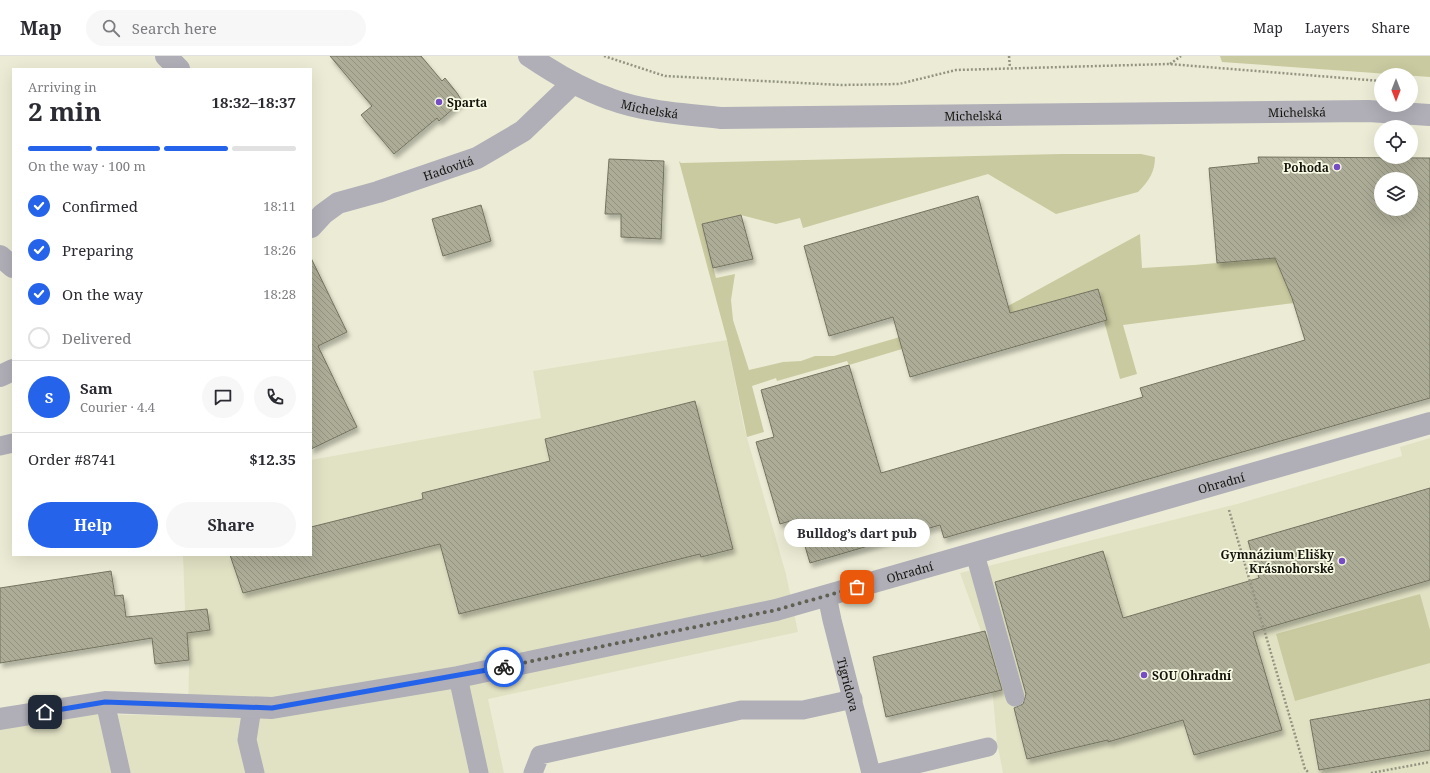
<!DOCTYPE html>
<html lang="en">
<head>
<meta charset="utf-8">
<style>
  body { margin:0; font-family:"Noto Serif",serif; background:#f7f7f7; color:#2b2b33; height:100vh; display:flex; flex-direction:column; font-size:15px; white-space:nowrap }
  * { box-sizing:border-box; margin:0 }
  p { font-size:13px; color:#7c7c81 }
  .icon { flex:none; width:22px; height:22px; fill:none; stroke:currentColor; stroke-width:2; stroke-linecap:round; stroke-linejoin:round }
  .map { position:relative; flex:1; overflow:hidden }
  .details { position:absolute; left:12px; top:12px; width:300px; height:488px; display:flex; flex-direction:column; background:#fff; border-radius:0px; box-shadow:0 4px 16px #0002 }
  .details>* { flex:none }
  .needle { width:26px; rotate:180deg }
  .fabs { position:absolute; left:1374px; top:12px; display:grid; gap:8px }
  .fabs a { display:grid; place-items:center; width:44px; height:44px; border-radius:50%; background:#fff; box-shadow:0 4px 16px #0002; font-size:20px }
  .pin { position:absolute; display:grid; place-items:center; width:34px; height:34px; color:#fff; margin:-17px; border-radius:8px; box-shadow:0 2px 6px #0006 }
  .courier { position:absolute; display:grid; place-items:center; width:40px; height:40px; margin:-20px; border:3px solid #2563eb; border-radius:50%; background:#fff; color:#222; box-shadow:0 1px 5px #0007 }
  .bubble { position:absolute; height:28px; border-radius:14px; background:#fff; box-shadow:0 4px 16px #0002; font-size:13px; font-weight:700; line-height:28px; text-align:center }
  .head em { font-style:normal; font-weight:700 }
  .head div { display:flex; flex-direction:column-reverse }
  .head { display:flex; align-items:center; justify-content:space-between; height:68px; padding:0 16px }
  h1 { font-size:26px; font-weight:700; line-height:30px }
  .bar { display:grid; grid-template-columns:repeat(4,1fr); gap:6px 4px; align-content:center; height:48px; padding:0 16px }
  .bar i { height:5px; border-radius:3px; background:#e1e1e2 }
  .bar .on { background:#2563eb }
  .bar p { grid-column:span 4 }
  .line { display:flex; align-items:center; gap:10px; padding:0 16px; border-top:1px solid #e1e1e2 }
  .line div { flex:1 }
  .round { display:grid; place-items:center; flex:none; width:42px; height:42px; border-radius:21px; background:#f7f7f7 }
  ol { padding:0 16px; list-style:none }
  li { display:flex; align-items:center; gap:12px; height:44px }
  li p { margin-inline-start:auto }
  li .icon { padding:4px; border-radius:50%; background:#2563eb; color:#fff; stroke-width:4 }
  li:last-child { color:#7c7c81 }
  li i { width:22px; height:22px; border:2px solid #e1e1e2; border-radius:50% }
  .primary-button { display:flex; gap:8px; margin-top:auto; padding:8px 16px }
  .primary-button a { flex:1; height:46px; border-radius:24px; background:#2563eb; color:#fff; font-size:16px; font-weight:700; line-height:46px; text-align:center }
  .primary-button a+a { background:#f7f7f7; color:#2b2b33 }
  header { display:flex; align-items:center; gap:24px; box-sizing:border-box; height:56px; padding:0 20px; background:#fff; border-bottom:1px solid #e1e1e2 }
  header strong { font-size:19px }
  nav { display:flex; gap:22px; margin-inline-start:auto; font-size:14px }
  .search { width:280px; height:36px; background:#f7f7f7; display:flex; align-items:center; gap:10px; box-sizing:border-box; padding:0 14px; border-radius:22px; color:#7c7c81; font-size:15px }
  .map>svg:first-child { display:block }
  .built { fill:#e1e2c4 }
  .green { fill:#c9ca9f }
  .building { fill:url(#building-back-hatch); stroke:#737360; fill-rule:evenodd; filter:url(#shadow) }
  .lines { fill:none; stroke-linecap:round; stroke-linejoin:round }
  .path { stroke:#939382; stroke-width:2.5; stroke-dasharray:2 2; stroke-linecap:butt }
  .service { stroke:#b0aeb7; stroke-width:19 }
  .minor { stroke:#b0aeb7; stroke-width:22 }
  .tertiary { stroke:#b0aeb7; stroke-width:22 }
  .done { stroke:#606053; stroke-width:4; stroke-dasharray:0 7.2 }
  .route { stroke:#2563eb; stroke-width:5 }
  .poi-dot { fill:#764cc5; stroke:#f9fae4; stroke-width:1.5 }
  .labels { text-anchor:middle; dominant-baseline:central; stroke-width:3.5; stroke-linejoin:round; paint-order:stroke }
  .poi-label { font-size:12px; font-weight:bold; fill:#15150d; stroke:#f9fae4; text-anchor:start }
  .street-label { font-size:12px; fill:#15150d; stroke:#f9fae4 }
</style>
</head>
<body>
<header>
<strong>Map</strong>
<div class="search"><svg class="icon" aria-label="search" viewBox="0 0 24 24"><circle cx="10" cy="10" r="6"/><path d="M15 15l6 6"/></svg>Search here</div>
<nav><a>Map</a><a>Layers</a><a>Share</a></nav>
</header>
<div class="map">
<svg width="1430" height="717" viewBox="0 0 1430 717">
  <defs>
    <pattern id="building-back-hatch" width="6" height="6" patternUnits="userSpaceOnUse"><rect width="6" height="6" fill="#acac97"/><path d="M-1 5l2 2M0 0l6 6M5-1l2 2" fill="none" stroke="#939381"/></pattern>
    <filter id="shadow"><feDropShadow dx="2.5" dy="4.5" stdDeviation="2" flood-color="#0004"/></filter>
  </defs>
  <rect width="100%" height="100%" fill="#ececd6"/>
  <path class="built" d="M 727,284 L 744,371 L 786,518 L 798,576 L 488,643 L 504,717 L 0,717 L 0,673 L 94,658 L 188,660 L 189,604 L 185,555 L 183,499 L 311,499 L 311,404 L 541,362 L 533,315 Z
    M 1430,382 L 1430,717 L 1003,717 L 997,686 L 989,598 L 960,517 L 1237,448 L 1402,400 L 1400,391 Z"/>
  <path class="green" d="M 1220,0 L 1430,0 L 1430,21 L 1222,6 Z
    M 1062,98 L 1141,98 L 1155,101 C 1155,116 1149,125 1138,136 L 1056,158 L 988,118 L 803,172 L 800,162 L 776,168 L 741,159 L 702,168 L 716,222 L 735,218 L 731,244 L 733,264 L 749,314 L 783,306 L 801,305 L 815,300 L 834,300 L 1008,250 L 1140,178 L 1142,212 L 1194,209 L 1275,202 L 1294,247 L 1123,269 L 1137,318 L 1120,323 L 1104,265 L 1107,264 L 1098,233 L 901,289 L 902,293 L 849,309 L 847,305 L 777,325 L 776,322 L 752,330 L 764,376 L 747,381 L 727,284 L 679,105 L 681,107 Z
    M 1420,538 L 1430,574 L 1430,607 L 1295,645 L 1276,578 Z"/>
  <path class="building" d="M 330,0 L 421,0 L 442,25 L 445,22 L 457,37 L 462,45 L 439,65 L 437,62 L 394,98 L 361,59 L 372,50 Z
    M 1258,101 L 1430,102 L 1430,342 L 944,482 L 940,469 L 810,507 L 797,463 L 780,468 L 756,386 L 774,381 L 761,334 L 849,309 L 881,417 L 1143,341 L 1140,332 L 1305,284 L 1292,242 L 1275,202 L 1217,207 L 1209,112 L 1259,107 ZM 1381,123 L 1411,123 L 1411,153 L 1381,153 Z
    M 609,103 L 664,105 L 661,183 L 621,181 L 621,158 L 605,158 Z
    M 978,140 L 1010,257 L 1098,233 L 1107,264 L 910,321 L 893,261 L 829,280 L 804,190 Z
    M 481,149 L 491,185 L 443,200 L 432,163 Z
    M 741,159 L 753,203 L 713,212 L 702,168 Z
    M 311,202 L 347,276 L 318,290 L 357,371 L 311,393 Z
    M 695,345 L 733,493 L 701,501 L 700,498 L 459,558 L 440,488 L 243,537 L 230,499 L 311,499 L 311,471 L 423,443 L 422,437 L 550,405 L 545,383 Z
    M 1430,432 L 1430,524 L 1253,576 L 1282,674 L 1194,699 L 1183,664 L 1108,686 L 1108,684 L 1027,703 L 1014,652 L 1023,648 L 1026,638 L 995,526 L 1103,495 L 1123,562 L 1259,522 L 1248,485 Z
    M 111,515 L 115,540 L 123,539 L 126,561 L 207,553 L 210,574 L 187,577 L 189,604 L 155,608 L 152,582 L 0,607 L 0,532 Z
    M 985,575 L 1002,634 L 886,661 L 873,601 Z
    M 1430,643 L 1430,694 L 1319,714 L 1310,664 Z"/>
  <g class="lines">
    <path class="path" d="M 604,0 L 665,20 L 841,29 L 899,28 L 956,14 L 1169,8 L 1381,25
      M 1009,0 L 1010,12
      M 1170,8 L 1181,0
      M 1229,454 L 1305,713 L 1309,717
      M 1371,717 L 1430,706"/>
    <g class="service">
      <path d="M 0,390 L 13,387"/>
      <path d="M 975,498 L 1015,641"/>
      <path id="s1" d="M 827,540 L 832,564 L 871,717"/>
      <path d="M 458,621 L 479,717"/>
      <path d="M 105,646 L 121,717"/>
      <path d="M 252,652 L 247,684 L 255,717"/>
      <path d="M 533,717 L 540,699 L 741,654 L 803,654 L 853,643"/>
      <path d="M 879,717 L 988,691"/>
    </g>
    <g class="minor">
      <path d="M 166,0 L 179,13"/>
      <path id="s2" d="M 311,171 L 323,158 L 338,147 L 378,136 L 477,102 L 523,75 L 573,27"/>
      <path d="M 0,200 L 13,211"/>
      <path d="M 0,320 L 13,314"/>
      <path id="s3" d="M 0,663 L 105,646 L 272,652 L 458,621 L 776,554 L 1430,367"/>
    </g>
    <path class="tertiary" id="s4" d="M 529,0 C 554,17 581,33 610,43 C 645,56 684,58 721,62 L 1368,55 L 1430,59"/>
  </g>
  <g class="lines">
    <path class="done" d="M 504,611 L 776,554 L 857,531"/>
    <path class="route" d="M 45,656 L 105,646 L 272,652 L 504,611"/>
  </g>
  <g class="poi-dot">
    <circle cx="439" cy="46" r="4"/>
    <circle cx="1337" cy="111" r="4"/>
    <circle cx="1342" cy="505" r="4"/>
    <circle cx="1144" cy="619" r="4"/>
  </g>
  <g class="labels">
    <g class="poi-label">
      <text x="447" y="46">Sparta</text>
      <text x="1329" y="111" text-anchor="end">Pohoda</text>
      <text x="1334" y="498" text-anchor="end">Gymnázium Elišky<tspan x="1334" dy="14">Krásnohorské</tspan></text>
      <text x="1152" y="619">SOU Ohradní</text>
    </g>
    <g class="street-label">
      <text stroke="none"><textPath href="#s4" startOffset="133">Michelská</textPath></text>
      <text stroke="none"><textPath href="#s4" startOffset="781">Michelská</textPath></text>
      <text stroke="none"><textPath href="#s4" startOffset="457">Michelská</textPath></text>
      <text stroke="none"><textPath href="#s2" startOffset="152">Hadovitá</textPath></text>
      <text stroke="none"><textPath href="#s3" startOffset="1250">Ohradní</textPath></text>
      <text stroke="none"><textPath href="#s3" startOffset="926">Ohradní</textPath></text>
      <text stroke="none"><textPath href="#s1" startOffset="91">Tigridova</textPath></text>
    </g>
  </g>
</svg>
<div class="fabs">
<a><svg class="needle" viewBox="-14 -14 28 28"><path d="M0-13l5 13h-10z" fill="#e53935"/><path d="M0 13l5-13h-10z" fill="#7c7c81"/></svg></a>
<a><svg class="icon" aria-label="locate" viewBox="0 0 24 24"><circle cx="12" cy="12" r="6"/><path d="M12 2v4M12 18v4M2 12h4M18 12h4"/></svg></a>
<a><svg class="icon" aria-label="layers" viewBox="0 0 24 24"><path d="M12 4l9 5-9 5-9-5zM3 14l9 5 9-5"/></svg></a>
</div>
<div class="pin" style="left:857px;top:531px;background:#ea580c"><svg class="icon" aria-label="bag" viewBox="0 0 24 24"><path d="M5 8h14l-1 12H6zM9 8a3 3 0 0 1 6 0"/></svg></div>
<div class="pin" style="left:45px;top:656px;background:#1f2937"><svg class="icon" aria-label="home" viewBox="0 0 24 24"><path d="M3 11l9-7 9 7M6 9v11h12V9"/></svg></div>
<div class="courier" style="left:504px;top:611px"><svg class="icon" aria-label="bike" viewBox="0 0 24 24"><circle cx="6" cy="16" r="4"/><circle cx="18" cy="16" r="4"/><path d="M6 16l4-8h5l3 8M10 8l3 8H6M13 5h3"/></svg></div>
<div class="bubble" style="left:784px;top:463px;width:146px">Bulldog’s dart pub</div>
<section class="details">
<div class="head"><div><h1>2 min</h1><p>Arriving in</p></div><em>18:32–18:37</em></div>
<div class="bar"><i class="on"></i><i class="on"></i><i class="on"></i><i></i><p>On the way · 100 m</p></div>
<ol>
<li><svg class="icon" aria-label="check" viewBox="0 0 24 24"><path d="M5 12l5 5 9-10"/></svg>Confirmed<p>18:11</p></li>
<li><svg class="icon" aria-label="check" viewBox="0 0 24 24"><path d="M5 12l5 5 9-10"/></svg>Preparing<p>18:26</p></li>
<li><svg class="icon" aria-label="check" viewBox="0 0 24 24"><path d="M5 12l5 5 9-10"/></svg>On the way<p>18:28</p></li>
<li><i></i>Delivered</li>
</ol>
<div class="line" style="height:72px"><b class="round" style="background:#2563eb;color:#fff">S</b><div><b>Sam</b><p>Courier · 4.4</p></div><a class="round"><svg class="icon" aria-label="chat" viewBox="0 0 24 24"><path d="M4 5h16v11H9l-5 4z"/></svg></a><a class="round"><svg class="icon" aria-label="phone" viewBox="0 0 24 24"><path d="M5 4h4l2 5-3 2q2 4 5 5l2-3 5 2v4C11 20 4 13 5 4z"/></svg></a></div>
<div class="line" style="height:52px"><div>Order #8741</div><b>$12.35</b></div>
<div class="primary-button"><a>Help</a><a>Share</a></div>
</section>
</div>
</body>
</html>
